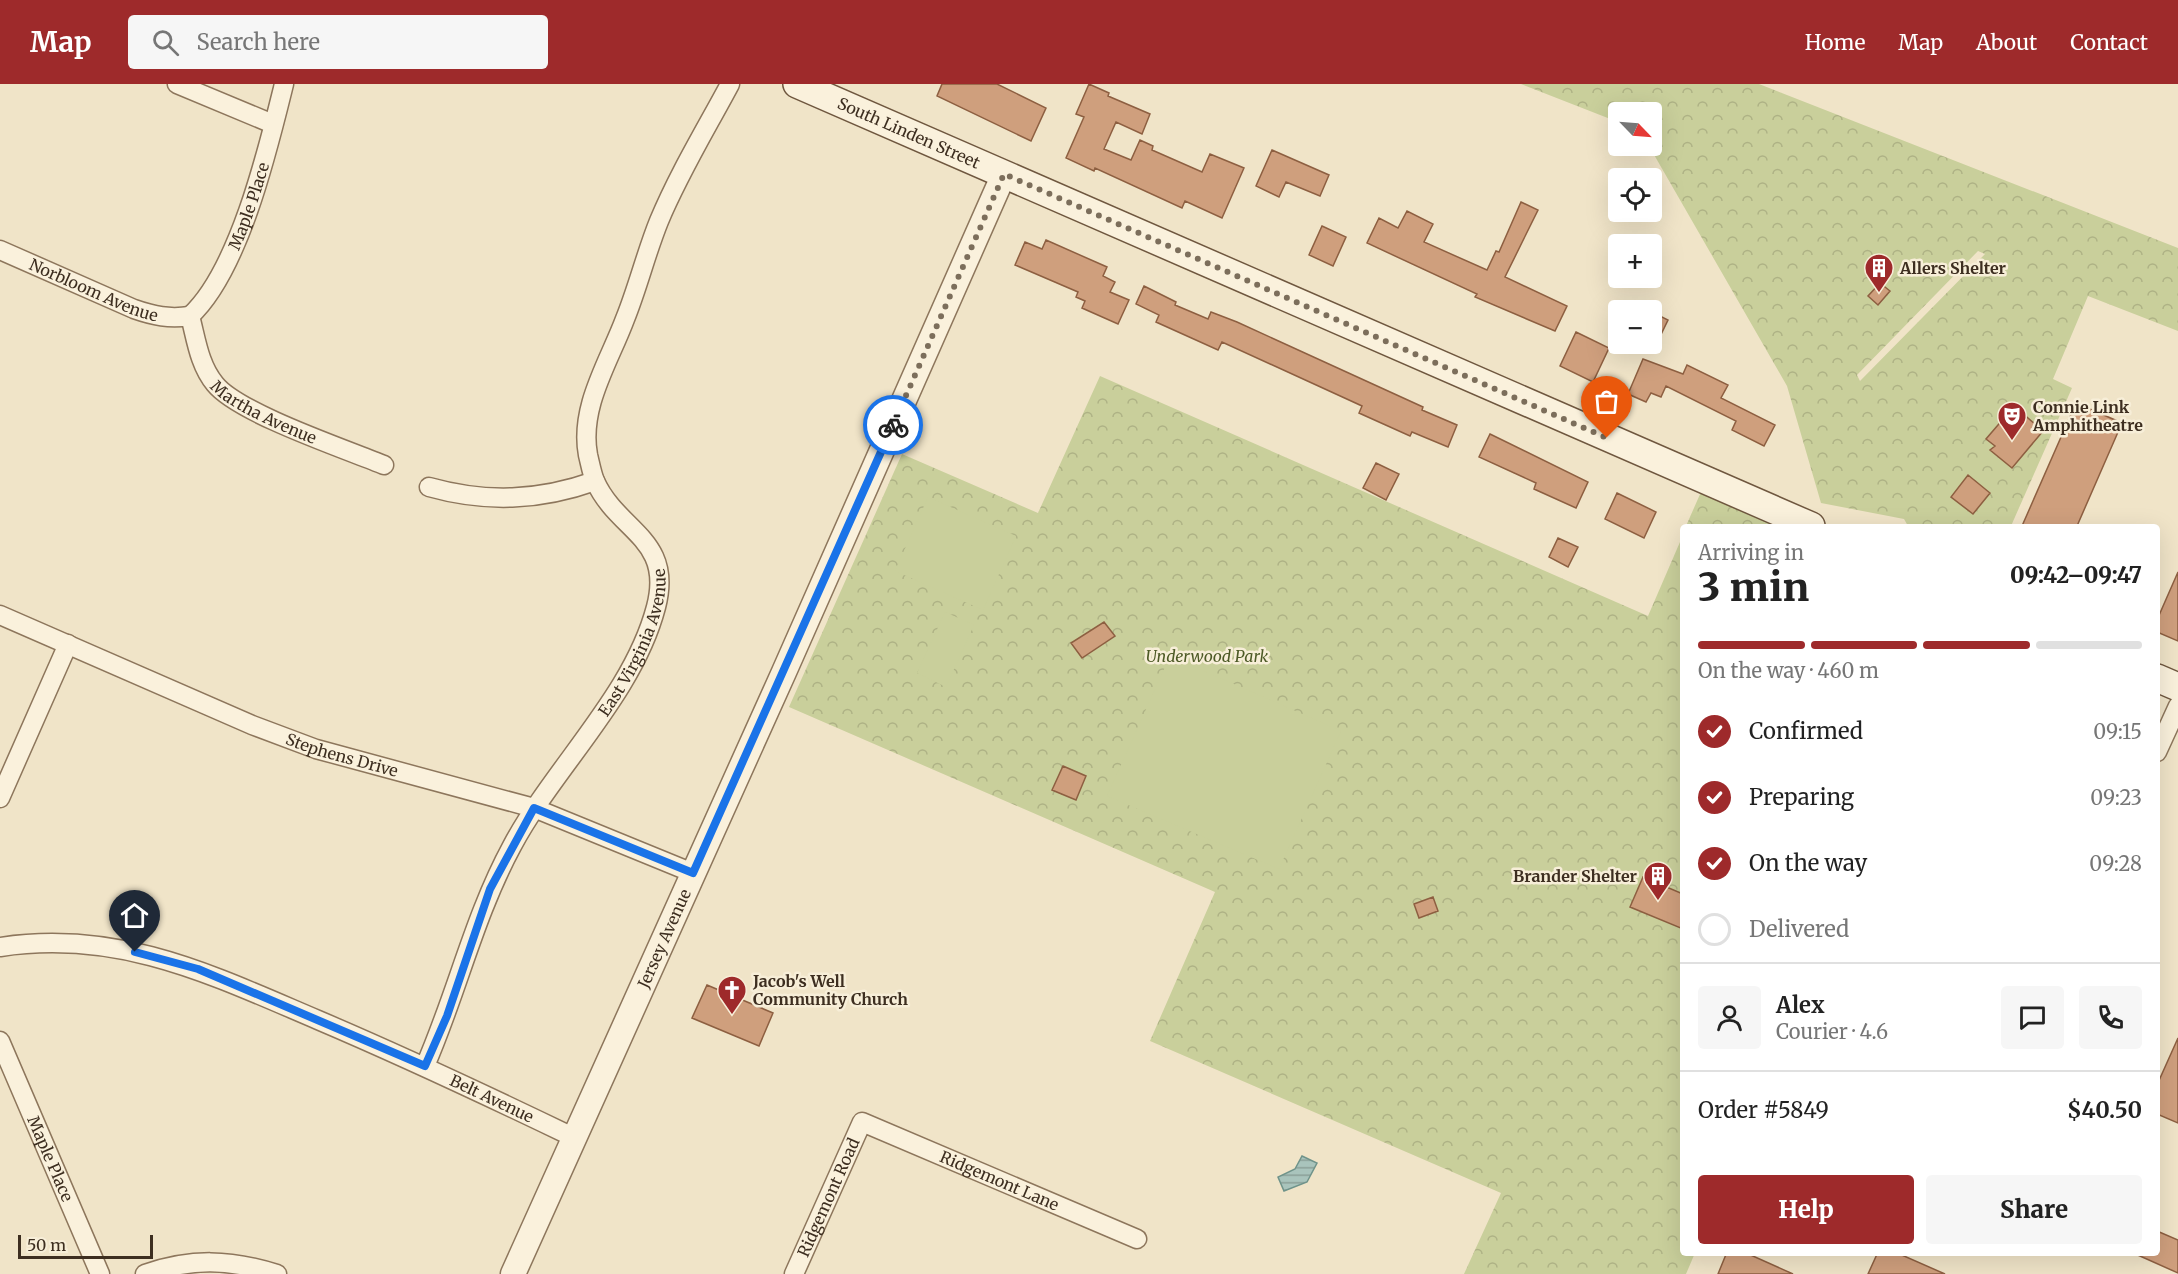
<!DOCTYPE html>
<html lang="en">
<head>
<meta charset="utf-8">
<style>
  body { margin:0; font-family:Merriweather,serif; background:#f6f6f6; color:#222; height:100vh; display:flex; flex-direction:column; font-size:22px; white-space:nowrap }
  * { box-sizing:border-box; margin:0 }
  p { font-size:20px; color:#767676 }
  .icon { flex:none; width:33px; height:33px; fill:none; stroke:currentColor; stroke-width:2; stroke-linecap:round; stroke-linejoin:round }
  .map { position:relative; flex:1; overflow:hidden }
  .sheet { position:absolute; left:1680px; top:440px; width:480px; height:732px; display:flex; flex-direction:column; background:#fff; border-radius:6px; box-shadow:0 6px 24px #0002 }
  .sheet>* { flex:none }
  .needle { width:39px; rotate:115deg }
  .buttons { position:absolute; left:1608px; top:18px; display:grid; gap:12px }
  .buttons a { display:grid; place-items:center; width:54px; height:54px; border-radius:6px; background:#fff; box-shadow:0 6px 24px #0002; font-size:30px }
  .scale { position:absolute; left:18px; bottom:15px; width:135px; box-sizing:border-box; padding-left:6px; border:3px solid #3d2e20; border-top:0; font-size:16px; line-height:21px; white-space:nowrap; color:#3d2e20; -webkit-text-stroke:4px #f7eed8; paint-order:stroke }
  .pin { position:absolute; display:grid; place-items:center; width:51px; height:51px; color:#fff; margin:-62px -26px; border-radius:50% 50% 50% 0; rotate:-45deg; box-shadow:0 0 6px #0007 }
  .pin .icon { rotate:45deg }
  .courier { position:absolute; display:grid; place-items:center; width:60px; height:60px; margin:-30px; border:4px solid #1a73e8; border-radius:50%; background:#fff; color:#222; box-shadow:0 2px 8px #0007 }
  .overview em { font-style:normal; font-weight:800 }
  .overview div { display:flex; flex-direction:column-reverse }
  .overview { display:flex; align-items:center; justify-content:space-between; height:102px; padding:0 18px }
  h1 { font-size:39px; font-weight:800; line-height:45px }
  .bar { display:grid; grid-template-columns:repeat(4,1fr); gap:9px 6px; align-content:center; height:72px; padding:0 18px }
  .bar i { height:8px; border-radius:4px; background:#e0e0e0 }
  .bar .selected { background:#9e2a2b }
  .bar p { grid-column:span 4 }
  .line { display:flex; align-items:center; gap:15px; padding:0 18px; border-top:2px solid #e0e0e0 }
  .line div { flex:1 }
  .round { display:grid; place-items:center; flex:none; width:63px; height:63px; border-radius:6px; background:#f6f6f6 }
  ol { padding:0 18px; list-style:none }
  li { display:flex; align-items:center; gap:18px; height:66px }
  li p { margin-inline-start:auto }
  li .icon { padding:6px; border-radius:50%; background:#9e2a2b; color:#fff; stroke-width:4 }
  li:last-child { color:#767676 }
  li i { width:33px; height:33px; border:3px solid #e0e0e0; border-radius:50% }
  .button { display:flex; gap:12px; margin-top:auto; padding:12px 18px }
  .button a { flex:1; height:69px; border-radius:6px; background:#9e2a2b; color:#fff; font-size:24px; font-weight:800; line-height:69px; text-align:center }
  .button a+a { background:#f6f6f6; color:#222 }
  header { display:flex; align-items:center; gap:36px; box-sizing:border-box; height:84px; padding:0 30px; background:#9e2a2b; color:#fff }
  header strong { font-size:28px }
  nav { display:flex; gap:33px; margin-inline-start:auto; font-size:21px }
  .search { width:420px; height:54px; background:#f6f6f6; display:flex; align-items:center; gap:15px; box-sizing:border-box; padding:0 21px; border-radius:6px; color:#767676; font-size:22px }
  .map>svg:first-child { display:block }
  .forest { fill:url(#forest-crowns); fill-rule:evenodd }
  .garden { fill:#c9cf9b }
  .water { fill:url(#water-rules); stroke:#6f938a; stroke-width:1.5 }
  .building { fill:#cf9f7d; stroke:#8d5f41; stroke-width:1.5 }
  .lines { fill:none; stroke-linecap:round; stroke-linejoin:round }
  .minor-casing { stroke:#8d765c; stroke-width:21 }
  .tertiary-casing { stroke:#8d765c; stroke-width:27 }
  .secondary-casing { stroke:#6f573f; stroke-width:30 }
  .minor { stroke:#faf1dc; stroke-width:18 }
  .tertiary { stroke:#faf1dc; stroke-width:24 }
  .secondary { stroke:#faf1dc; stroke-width:27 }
  .done { stroke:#7c6e5b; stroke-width:6; stroke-dasharray:0 10.8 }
  .route { stroke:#1a73e8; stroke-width:8 }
  .labels { text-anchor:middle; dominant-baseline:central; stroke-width:5; stroke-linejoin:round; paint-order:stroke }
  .street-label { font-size:16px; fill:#3d2e20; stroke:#f7eed8 }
  .poi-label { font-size:16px; font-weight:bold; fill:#3d2e20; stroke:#f7eed8; text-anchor:start }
  .park-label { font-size:16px; font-style:italic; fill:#4d5a26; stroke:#f7eed8 }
</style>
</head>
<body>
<header>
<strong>Map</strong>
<div class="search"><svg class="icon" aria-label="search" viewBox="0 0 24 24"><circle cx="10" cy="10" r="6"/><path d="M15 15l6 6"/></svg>Search here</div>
<nav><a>Home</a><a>Map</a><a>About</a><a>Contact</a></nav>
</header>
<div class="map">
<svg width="2178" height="1190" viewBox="0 0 2178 1190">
  <defs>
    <pattern id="forest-crowns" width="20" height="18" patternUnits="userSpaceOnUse" patternTransform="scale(1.5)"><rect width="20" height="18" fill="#c9cf9b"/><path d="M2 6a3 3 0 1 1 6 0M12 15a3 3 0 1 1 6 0" fill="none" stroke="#aeb285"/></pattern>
    <pattern id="water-rules" width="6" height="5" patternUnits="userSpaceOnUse" patternTransform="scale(1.5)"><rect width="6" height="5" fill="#a9c4bc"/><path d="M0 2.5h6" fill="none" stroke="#8ba098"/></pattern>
  </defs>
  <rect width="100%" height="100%" fill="#f0e4c8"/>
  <path class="forest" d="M 1521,0 L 1759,0 L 2178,164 L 2178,247 L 2088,212 L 2053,295 L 2072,304 L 2011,442 L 1908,442 L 1904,435 L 1821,419 L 1787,302 L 1649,62 L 1652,28 L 1618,28 L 1618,38 ZM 1978,167 L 1985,170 L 1860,297 L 1857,291 Z
    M 1100,292 L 1648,532 L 1683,451 L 1683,1168 L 1695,1169 L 1686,1190 L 1464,1190 L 1501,1109 L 1150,957 L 1215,808 L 789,623 L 902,370 L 1038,429 Z
    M 1701,408 L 1779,442 L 1686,442 Z"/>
  <path class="garden" d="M 928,413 L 1016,452 L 983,526 L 895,487 Z
    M 945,528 L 974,541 L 946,603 L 917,589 Z
    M 1170,572 L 1341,647 L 1279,785 L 1107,712 Z"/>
  <path class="water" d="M 1302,1072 L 1317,1079 L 1307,1098 L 1284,1107 L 1278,1093 L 1295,1085 Z"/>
  <path class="building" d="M 942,0 L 997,0 L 1046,24 L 1031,57 L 937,12 Z
    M 1089,0 L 1109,9 L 1108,12 L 1150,30 L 1142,50 L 1116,38 L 1104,65 L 1131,76 L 1140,56 L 1153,62 L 1152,66 L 1202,88 L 1210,70 L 1244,84 L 1222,134 L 1185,117 L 1182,124 L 1095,84 L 1094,87 L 1066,74 L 1084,33 L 1076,30 Z
    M 1272,66 L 1329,91 L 1320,112 L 1286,98 L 1279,113 L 1256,102 Z
    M 1521,118 L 1538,126 L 1505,193 L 1567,222 L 1555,247 L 1475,213 L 1477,210 L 1367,159 L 1379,134 L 1398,144 L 1407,127 L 1433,140 L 1424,158 L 1487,186 L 1496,167 L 1499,168 Z
    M 1322,142 L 1346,153 L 1333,182 L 1309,171 Z
    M 1046,156 L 1107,183 L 1103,192 L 1115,198 L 1110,208 L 1129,216 L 1118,240 L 1082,224 L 1085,217 L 1076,213 L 1078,208 L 1015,181 L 1025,158 L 1042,165 Z
    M 1880,199 L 1890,207 L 1878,221 L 1868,212 Z
    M 1144,202 L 1176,218 L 1175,221 L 1208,235 L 1211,228 L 1237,238 L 1423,323 L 1422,326 L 1457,341 L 1448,363 L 1412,348 L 1410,352 L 1359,329 L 1362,322 L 1222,258 L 1218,266 L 1156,238 L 1159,231 L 1136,220 Z
    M 1652,228 L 1668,236 L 1652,269 Z
    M 1576,248 L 1609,264 L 1593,298 L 1560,282 Z
    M 1643,275 L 1683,290 L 1687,281 L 1728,301 L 1721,314 L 1775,341 L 1764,362 L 1732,346 L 1736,337 L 1666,302 L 1661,313 L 1651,309 L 1646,318 L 1628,310 Z
    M 2076,319 L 2122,339 L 2077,442 L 2022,442 Z
    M 2010,327 L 2018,335 L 2021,328 L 2043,347 L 2012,384 L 1990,366 L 1995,362 L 1986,355 Z
    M 1490,350 L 1588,398 L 1576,424 L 1534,405 L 1536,399 L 1479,373 Z
    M 1376,379 L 1399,390 L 1386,416 L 1363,404 Z
    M 1968,391 L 1990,409 L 1973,430 L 1951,413 Z
    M 1617,409 L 1656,428 L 1644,454 L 1605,435 Z
    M 1558,454 L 1578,463 L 1568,483 L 1549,473 Z
    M 2178,488 L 2178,557 L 2157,548 L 2157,536 Z
    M 1104,538 L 1115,552 L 1082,574 L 1071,559 Z
    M 1063,682 L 1086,692 L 1076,716 L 1052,706 Z
    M 1643,793 L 1683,810 L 1683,845 L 1630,823 Z
    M 1433,813 L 1438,827 L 1419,834 L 1414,820 Z
    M 707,901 L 773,929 L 759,962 L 692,934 Z
    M 2178,954 L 2178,1039 L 2157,1030 L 2157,1001 Z
    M 2157,1147 L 2178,1156 L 2178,1189 L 2131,1168 L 2157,1168 Z
    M 1727,1168 L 1744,1168 L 1793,1190 L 1718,1190 Z
    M 1878,1168 L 1895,1168 L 1945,1190 L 1868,1190 Z"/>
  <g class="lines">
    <g class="minor-casing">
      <g id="minor">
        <path d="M 177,0 L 273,40"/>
        <path id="s1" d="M 0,166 L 134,225 C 154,232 169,235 190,232"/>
        <path id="s2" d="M 190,232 C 196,254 199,281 215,300 C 238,329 345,365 384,381"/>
        <path id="s3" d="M 190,232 C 239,187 268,65 284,0"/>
        <path d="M 429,403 C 486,419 539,417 595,397"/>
        <path id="s4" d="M 0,531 L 252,641 L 316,665 L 534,724 L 693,789"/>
        <path d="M 2157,668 L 2178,622"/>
        <path d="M 0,714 L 68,560"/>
        <path id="s5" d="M 0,863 C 120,845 212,891 318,936 C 405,973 490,1013 575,1054"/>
        <path id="s6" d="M 0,957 L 100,1190"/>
        <path id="s7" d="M 425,982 C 457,909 474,832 512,762 C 554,683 633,611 656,523 C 674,454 618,448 595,397 C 592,390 590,379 588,371 C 579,323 609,278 625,235 C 638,203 646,169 659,137 C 679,89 706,45 730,0"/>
        <path d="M 145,1190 C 191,1174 230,1175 277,1190"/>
        <path id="s8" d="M 794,1190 L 862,1038 L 1137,1155"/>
      </g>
    </g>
    <g class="tertiary-casing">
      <g id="tertiary">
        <path id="s9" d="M 513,1190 L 784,588 L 1004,90"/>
      </g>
    </g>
    <g class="secondary-casing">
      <g id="secondary">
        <path id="s10" d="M 797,0 L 1811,442"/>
        <path d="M 2157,594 L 2178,603"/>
      </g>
    </g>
    <use href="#minor" class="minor"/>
    <use href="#tertiary" class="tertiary"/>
    <use href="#secondary" class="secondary"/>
  </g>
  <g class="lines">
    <path class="done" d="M 893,341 L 1004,90 L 1607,354"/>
    <path class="route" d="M 135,868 L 198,885 L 425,982 L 447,932 L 490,805 L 534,724 L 693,789 L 893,341"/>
  </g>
  <defs>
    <g id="building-pin" transform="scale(1.5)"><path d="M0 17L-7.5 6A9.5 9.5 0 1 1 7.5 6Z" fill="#9e2a2b" stroke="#f7eed8"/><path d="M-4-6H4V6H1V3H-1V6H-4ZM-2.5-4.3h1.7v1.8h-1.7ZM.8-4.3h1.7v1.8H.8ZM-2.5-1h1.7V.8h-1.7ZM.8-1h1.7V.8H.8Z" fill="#fff"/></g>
    <g id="theatre-pin" transform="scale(1.5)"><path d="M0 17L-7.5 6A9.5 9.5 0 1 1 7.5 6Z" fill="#9e2a2b" stroke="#f7eed8"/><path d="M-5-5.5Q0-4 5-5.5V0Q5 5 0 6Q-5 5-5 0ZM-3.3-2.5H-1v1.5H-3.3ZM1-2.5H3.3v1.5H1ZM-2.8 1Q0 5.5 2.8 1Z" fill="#fff"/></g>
    <g id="church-pin" transform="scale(1.5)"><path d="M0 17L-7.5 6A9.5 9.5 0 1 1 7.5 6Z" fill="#9e2a2b" stroke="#f7eed8"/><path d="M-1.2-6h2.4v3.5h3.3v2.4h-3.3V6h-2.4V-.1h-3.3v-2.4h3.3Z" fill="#fff"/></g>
  </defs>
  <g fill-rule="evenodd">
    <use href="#building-pin" x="1879" y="184"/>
    <use href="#theatre-pin" x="2012" y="332"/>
    <use href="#building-pin" x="1658" y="792"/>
    <use href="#church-pin" x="732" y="906"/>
  </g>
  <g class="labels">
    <g class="street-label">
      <text stroke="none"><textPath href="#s10" startOffset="122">South Linden Street</textPath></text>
      <text stroke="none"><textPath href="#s3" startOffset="126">Maple Place</textPath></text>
      <text stroke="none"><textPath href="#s1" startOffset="102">Norbloom Avenue</textPath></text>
      <text stroke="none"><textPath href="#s2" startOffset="130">Martha Avenue</textPath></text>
      <text stroke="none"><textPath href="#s7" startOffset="476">East Virginia Avenue</textPath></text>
      <text stroke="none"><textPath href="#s4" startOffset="370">Stephens Drive</textPath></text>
      <text stroke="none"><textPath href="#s9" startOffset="368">Jersey Avenue</textPath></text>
      <text stroke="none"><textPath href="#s5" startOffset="522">Belt Avenue</textPath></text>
      <text stroke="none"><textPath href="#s6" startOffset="128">Maple Place</textPath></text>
      <text stroke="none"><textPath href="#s8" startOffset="316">Ridgemont Lane</textPath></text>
      <text stroke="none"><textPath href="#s8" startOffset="84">Ridgemont Road</textPath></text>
    </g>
    <g class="poi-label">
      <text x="1900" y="184">Allers Shelter</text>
      <text x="2033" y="323">Connie Link<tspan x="2033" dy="18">Amphitheatre</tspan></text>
      <text x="1637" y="792" text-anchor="end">Brander Shelter</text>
      <text x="753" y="897">Jacob's Well<tspan x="753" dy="18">Community Church</tspan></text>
    </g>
    <g class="park-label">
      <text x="1207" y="572">Underwood Park</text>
    </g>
  </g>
</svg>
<div class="buttons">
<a><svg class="needle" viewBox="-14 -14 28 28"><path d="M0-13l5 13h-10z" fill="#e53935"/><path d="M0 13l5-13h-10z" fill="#767676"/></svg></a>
<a><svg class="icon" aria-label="locate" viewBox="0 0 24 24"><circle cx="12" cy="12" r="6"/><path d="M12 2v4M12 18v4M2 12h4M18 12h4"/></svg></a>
<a>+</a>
<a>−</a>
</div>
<div class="scale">50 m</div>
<div class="pin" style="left:1607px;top:354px;background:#ea580c"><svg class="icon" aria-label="bag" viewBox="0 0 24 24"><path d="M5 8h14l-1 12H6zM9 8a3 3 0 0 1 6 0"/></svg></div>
<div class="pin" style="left:135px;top:868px;background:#1f2937"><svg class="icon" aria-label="home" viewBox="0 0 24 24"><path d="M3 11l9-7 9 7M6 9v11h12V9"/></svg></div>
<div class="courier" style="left:893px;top:341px"><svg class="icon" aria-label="bike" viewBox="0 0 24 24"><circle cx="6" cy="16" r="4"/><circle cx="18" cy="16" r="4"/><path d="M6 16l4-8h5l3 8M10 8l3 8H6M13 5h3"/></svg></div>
<section class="sheet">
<div class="overview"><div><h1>3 min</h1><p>Arriving in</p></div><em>09:42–09:47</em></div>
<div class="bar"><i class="selected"></i><i class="selected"></i><i class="selected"></i><i></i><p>On the way · 460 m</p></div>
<ol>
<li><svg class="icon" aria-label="check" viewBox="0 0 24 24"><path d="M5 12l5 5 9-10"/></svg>Confirmed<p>09:15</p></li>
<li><svg class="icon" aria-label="check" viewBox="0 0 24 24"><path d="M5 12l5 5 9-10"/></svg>Preparing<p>09:23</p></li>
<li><svg class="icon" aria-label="check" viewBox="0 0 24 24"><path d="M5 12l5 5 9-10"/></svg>On the way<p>09:28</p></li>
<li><i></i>Delivered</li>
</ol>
<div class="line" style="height:108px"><a class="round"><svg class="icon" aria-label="person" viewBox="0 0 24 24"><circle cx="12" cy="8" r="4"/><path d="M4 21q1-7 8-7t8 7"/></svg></a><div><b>Alex</b><p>Courier · 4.6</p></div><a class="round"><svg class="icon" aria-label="chat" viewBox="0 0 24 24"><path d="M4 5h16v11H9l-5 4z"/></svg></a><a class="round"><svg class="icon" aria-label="phone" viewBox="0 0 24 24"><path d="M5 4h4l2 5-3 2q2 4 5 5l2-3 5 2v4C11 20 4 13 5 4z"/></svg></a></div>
<div class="line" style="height:78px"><div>Order #5849</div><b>$40.50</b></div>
<div class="button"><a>Help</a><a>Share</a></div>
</section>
</div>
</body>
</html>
